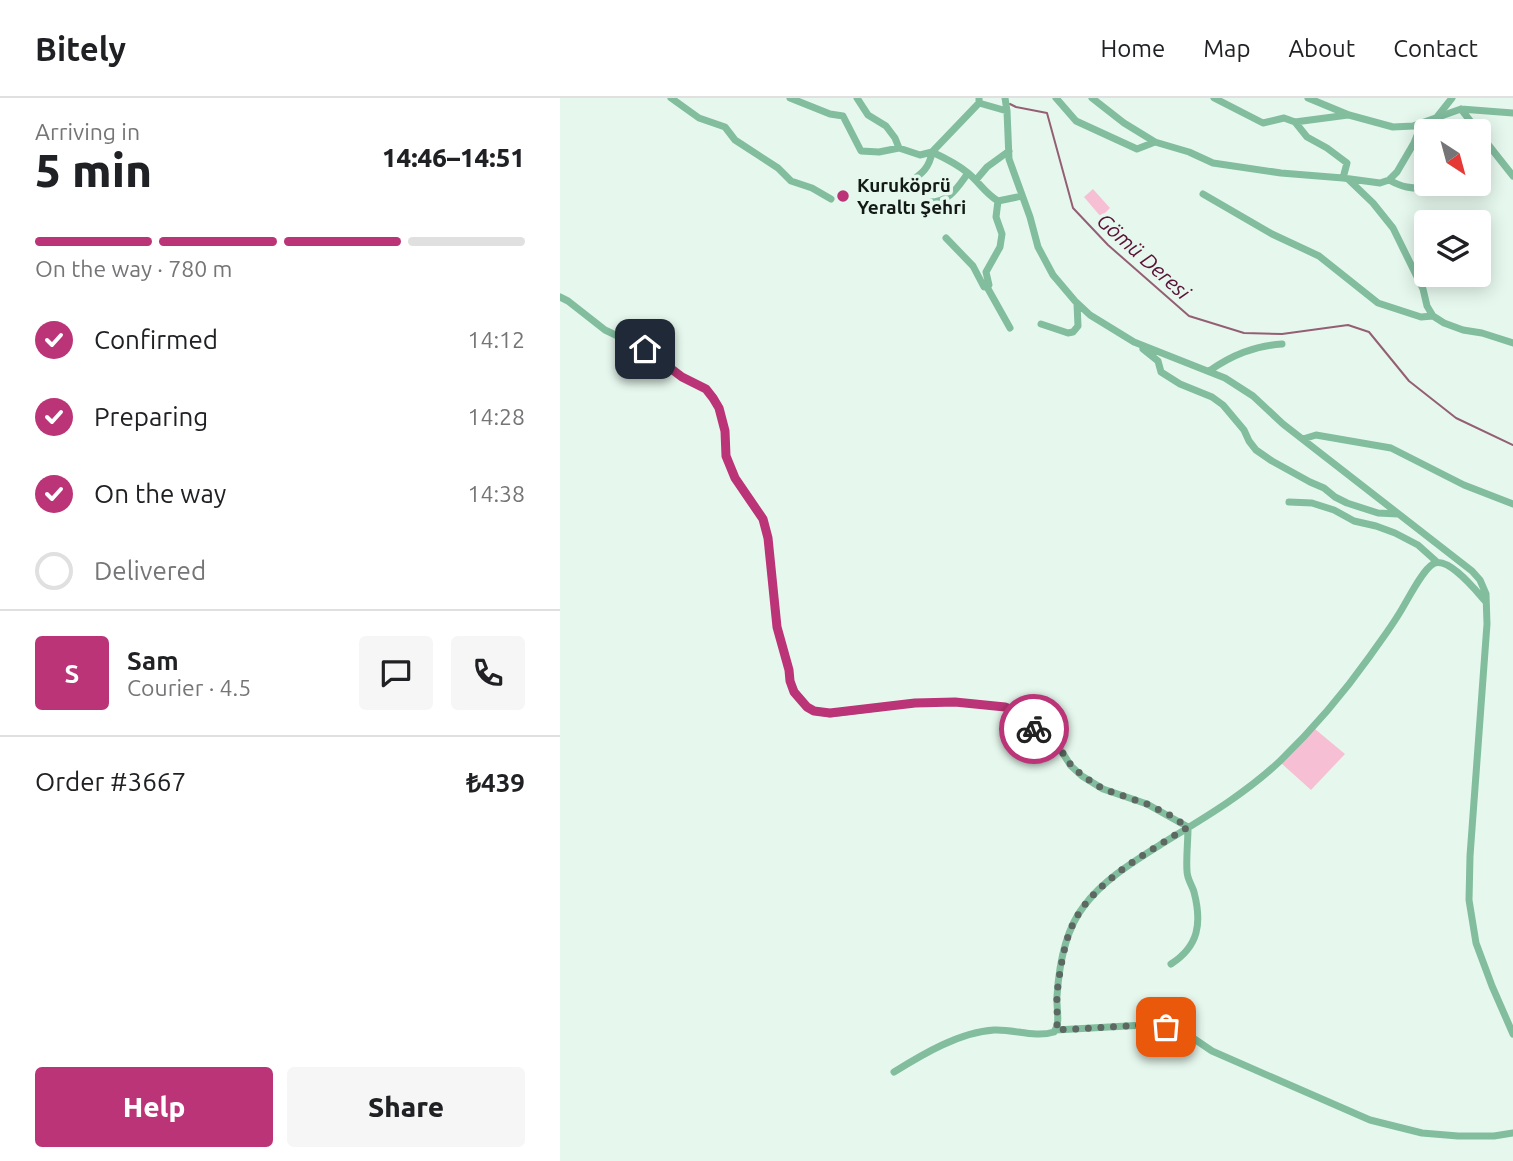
<!DOCTYPE html>
<html lang="en">
<head>
<meta charset="utf-8">
<style>
  body { margin:0; font-family:Ubuntu,sans-serif; background:#f6f6f6; color:#202124; height:100vh; display:flex; flex-direction:column; font-size:26px; white-space:nowrap }
  * { box-sizing:border-box; margin:0 }
  p { font-size:23px; color:#757577 }
  .icon { flex:none; width:38px; height:38px; fill:none; stroke:currentColor; stroke-width:2; stroke-linecap:round; stroke-linejoin:round }
  .map { position:relative; flex:1; overflow:hidden }
  .side { display:flex; flex-direction:column; background:#fff; width:560px }
  .side>* { flex:none }
  .needle { width:46px; rotate:144deg }
  .buttons { position:absolute; left:854px; top:21px; display:grid; gap:14px }
  .buttons a { display:grid; place-items:center; width:77px; height:77px; border-radius:7px; background:#fff; box-shadow:0 4px 18px #0003; font-size:35px }
  .pin { position:absolute; display:grid; place-items:center; width:60px; height:60px; color:#fff; margin:-30px; border-radius:14px; box-shadow:0 4px 10px #0006 }
  .courier { position:absolute; display:grid; place-items:center; width:70px; height:70px; margin:-35px; border:5px solid #ba3477; border-radius:50%; background:#fff; color:#222; box-shadow:0 2px 9px #0007 }
  .overview em { font-style:normal; font-weight:800 }
  .overview div { display:flex; flex-direction:column-reverse }
  .overview { display:flex; align-items:center; justify-content:space-between; height:119px; padding:0 35px }
  h1 { font-size:46px; font-weight:800; line-height:52px }
  .bar { display:grid; grid-template-columns:repeat(4,1fr); gap:10px 7px; align-content:center; height:84px; padding:0 35px }
  .bar i { height:9px; border-radius:5px; background:#e0e0e0 }
  .bar .current { background:#ba3477 }
  .bar p { grid-column:span 4 }
  .line { display:flex; align-items:center; gap:18px; padding:0 35px; border-top:2px solid #e0e0e0 }
  .line div { flex:1 }
  .round { display:grid; place-items:center; flex:none; width:74px; height:74px; border-radius:7px; background:#f6f6f6 }
  ol { padding:0 35px; list-style:none }
  li { display:flex; align-items:center; gap:21px; height:77px }
  li p { margin-inline-start:auto }
  li .icon { padding:7px; border-radius:50%; background:#ba3477; color:#fff; stroke-width:4 }
  li:last-child { color:#757577 }
  li i { width:38px; height:38px; border:4px solid #e0e0e0; border-radius:50% }
  .cta { display:flex; gap:14px; margin-top:auto; padding:14px 35px }
  .cta a { flex:1; height:80px; border-radius:7px; background:#ba3477; color:#fff; font-size:28px; font-weight:800; line-height:80px; text-align:center }
  .cta a+a { background:#f6f6f6; color:#202124 }
  header { display:flex; align-items:center; gap:42px; box-sizing:border-box; height:98px; padding:0 35px; background:#fff; border-bottom:2px solid #e0e0e0 }
  header strong { font-size:33px }
  nav { display:flex; gap:38px; margin-inline-start:auto; font-size:24px }
  main { display:flex; flex:1; min-height:0 }
  .map>svg:first-child { display:block }
  .green { fill:#f7bfd4 }
  .lines { fill:none; stroke-linecap:round; stroke-linejoin:round }
  .stream { stroke:#945f74; stroke-width:2 }
  .minor { stroke:#82bd9e; stroke-width:7 }
  .done { stroke:#5d6862; stroke-width:7; stroke-dasharray:0 12.6 }
  .route { stroke:#ba3477; stroke-width:9 }
  .poi-dot { fill:#ba3477; stroke:#e6f8ee; stroke-width:2.5 }
  .labels { text-anchor:middle; dominant-baseline:central; stroke-width:7; stroke-linejoin:round; paint-order:stroke }
  .poi-label { font-size:19px; font-weight:bold; fill:#131a16; stroke:#e6f8ee; text-anchor:start }
  .water-label { font-size:21px; font-style:italic; fill:#5a1237; stroke:#e6f8ee }
</style>
</head>
<body>
<header>
<strong>Bitely</strong>
<nav><a>Home</a><a>Map</a><a>About</a><a>Contact</a></nav>
</header>
<main>
<section class="side">
<div class="overview"><div><h1>5 min</h1><p>Arriving in</p></div><em>14:46–14:51</em></div>
<div class="bar"><i class="current"></i><i class="current"></i><i class="current"></i><i></i><p>On the way · 780 m</p></div>
<ol>
<li><svg class="icon" aria-label="check" viewBox="0 0 24 24"><path d="M5 12l5 5 9-10"/></svg>Confirmed<p>14:12</p></li>
<li><svg class="icon" aria-label="check" viewBox="0 0 24 24"><path d="M5 12l5 5 9-10"/></svg>Preparing<p>14:28</p></li>
<li><svg class="icon" aria-label="check" viewBox="0 0 24 24"><path d="M5 12l5 5 9-10"/></svg>On the way<p>14:38</p></li>
<li><i></i>Delivered</li>
</ol>
<div class="line" style="height:126px"><b class="round" style="background:#ba3477;color:#fff">S</b><div><b>Sam</b><p>Courier · 4.5</p></div><a class="round"><svg class="icon" aria-label="chat" viewBox="0 0 24 24"><path d="M4 5h16v11H9l-5 4z"/></svg></a><a class="round"><svg class="icon" aria-label="phone" viewBox="0 0 24 24"><path d="M5 4h4l2 5-3 2q2 4 5 5l2-3 5 2v4C11 20 4 13 5 4z"/></svg></a></div>
<div class="line" style="height:91px"><div>Order #3667</div><b>₺439</b></div>
<div class="cta"><a>Help</a><a>Share</a></div>
</section>
<div class="map">
<svg width="953" height="1063" viewBox="0 0 953 1063">
  <rect width="100%" height="100%" fill="#e6f8ee"/>
  <path class="green" d="M 533,91 L 550,110 L 541,119 L 524,99 Z
    M 755,631 L 785,656 L 751,692 L 721,665 Z"/>
  <g class="lines">
    <path class="stream" d="M 450,6 L 456,9 L 487,15 L 513,110 L 548,147 L 629,218 L 684,235 L 722,236 L 788,227 L 809,234 L 849,283 L 896,320 L 953,347"/>
    <path class="minor" d="M 111,0 L 139,20 L 165,29 L 175,42 L 218,70 L 231,83 L 252,90 L 271,101
      M 230,0 L 270,16 L 283,18 L 301,53 L 319,54 L 339,50 L 360,57 L 372,54 L 419,5 L 419,0
      M 297,0 L 308,17 L 326,28 L 335,40 L 339,50
      M 445,0 L 447,13 L 449,61 L 470,119 L 478,149 L 493,177 L 515,203 L 530,217 L 574,244 L 665,280 L 693,298 L 723,326 L 912,473 L 920,482 L 926,496 L 927,526 L 910,758 L 909,802 L 916,845 L 932,888 L 953,936
      M 496,0 L 516,23 L 577,51 L 595,44 L 629,54 L 653,65 L 721,75 L 783,80 L 820,85 L 829,82 L 837,74 L 854,45 L 862,25
      M 532,0 L 564,25 L 595,44
      M 654,0 L 703,25 L 724,20 L 735,24 L 788,17
      M 748,0 L 789,17 L 833,29 L 853,28 L 901,11 L 953,15
      M 419,5 L 447,13
      M 901,11 L 918,33
      M 735,24 L 747,39 L 767,50 L 787,65 L 783,80
      M 883,33 L 877,19 L 892,0
      M 919,35 L 953,78
      M 788,81 L 813,105 L 833,130 L 863,191 L 867,208 L 873,218 L 884,225 L 903,232 L 922,235 L 953,245
      M 416,82 L 427,69 L 449,53
      M 829,82 C 842,89 851,91 866,90
      M 333,85 L 342,90 C 357,78 369,74 372,54 C 385,60 397,66 408,75 C 419,84 425,95 438,103 L 462,98
      M 643,96 L 712,136 L 759,158 L 818,205 L 861,219 L 873,218
      M 368,104 C 389,105 397,90 408,75
      M 386,140 L 413,168 L 424,189 L 427,189 L 429,187 L 426,174 L 440,149 L 442,136 L 436,119 L 438,103
      M 427,189 L 450,230
      M 0,199 L 8,203 L 45,232 L 85,251 L 122,279 L 146,291 L 154,300 L 159,310 L 165,333 L 166,357 L 175,380 L 203,421 L 208,440 L 217,529 L 229,572 L 230,583 L 235,594 L 247,609 L 254,613 L 270,616 L 355,605 L 395,604 L 445,609 L 455,613 L 464,619 L 476,632 L 502,654 L 511,668 L 522,678 L 543,691 L 587,706 L 628,729 C 628,744 626,759 627,773 C 627,781 632,787 634,794 C 642,825 639,848 611,866
      M 481,226 L 508,235 L 513,234 L 518,228 L 517,206
      M 583,251 L 598,263 L 601,274 L 620,286 L 652,299 L 663,307 L 684,332 L 689,343 L 696,352 L 712,363 L 750,384 L 764,390 L 775,399 L 787,405 L 818,415 L 838,416
      M 649,273 C 672,257 694,248 722,246
      M 743,341 L 756,337 L 831,350 L 904,387 L 953,406
      M 729,404 L 752,405 L 774,412 L 794,423 L 816,428 L 835,435 L 858,447 L 877,464
      M 496,932 L 584,927 L 606,928 L 627,936 L 652,953 L 810,1022 L 862,1035 L 898,1038 L 934,1038 L 953,1035
      M 334,974 C 363,956 400,934 434,932 C 454,931 475,940 494,934 C 501,925 496,910 497,898 C 499,868 505,832 524,808 C 544,781 575,763 603,745 C 644,720 685,696 720,663 C 753,631 783,596 810,558 C 819,545 829,532 837,519 C 846,506 861,473 873,466 C 888,457 917,494 926,504"/>
  </g>
  <g class="lines">
    <path class="done" d="M 474,631 L 502,654 L 511,667 L 523,678 L 543,691 L 587,706 L 608,716 L 628,729 C 589,754 533,783 513,826 C 506,840 503,858 500,873 C 499,882 497,891 497,900 C 496,911 499,922 496,932 L 584,927 L 606,929"/>
    <path class="route" d="M 85,251 L 122,279 L 146,291 L 153,300 L 159,310 L 165,333 L 166,358 L 175,380 L 203,421 L 208,440 L 217,529 L 229,572 L 230,583 L 234,594 L 247,609 L 254,613 L 270,615 L 355,605 L 395,604 L 445,609 L 455,613 L 464,619 L 474,631"/>
  </g>
  <circle class="poi-dot" cx="283" cy="98" r="7"/>
  <g class="labels">
    <g class="poi-label">
      <text x="297" y="87">Kuruköprü<tspan x="297" dy="22">Yeraltı Şehri</tspan></text>
    </g>
    <g class="water-label">
      <text transform="translate(584 158) rotate(42)">Gömü Deresi</text>
    </g>
  </g>
</svg>
<div class="buttons">
<a><svg class="needle" viewBox="-14 -14 28 28"><path d="M0-13l5 13h-10z" fill="#e53935"/><path d="M0 13l5-13h-10z" fill="#757577"/></svg></a>
<a><svg class="icon" aria-label="layers" viewBox="0 0 24 24"><path d="M12 4l9 5-9 5-9-5zM3 14l9 5 9-5"/></svg></a>
</div>
<div class="pin" style="left:606px;top:929px;background:#ea580c"><svg class="icon" aria-label="bag" viewBox="0 0 24 24"><path d="M5 8h14l-1 12H6zM9 8a3 3 0 0 1 6 0"/></svg></div>
<div class="pin" style="left:85px;top:251px;background:#1f2937"><svg class="icon" aria-label="home" viewBox="0 0 24 24"><path d="M3 11l9-7 9 7M6 9v11h12V9"/></svg></div>
<div class="courier" style="left:474px;top:631px"><svg class="icon" aria-label="bike" viewBox="0 0 24 24"><circle cx="6" cy="16" r="4"/><circle cx="18" cy="16" r="4"/><path d="M6 16l4-8h5l3 8M10 8l3 8H6M13 5h3"/></svg></div>
</div>
</main>
</body>
</html>
